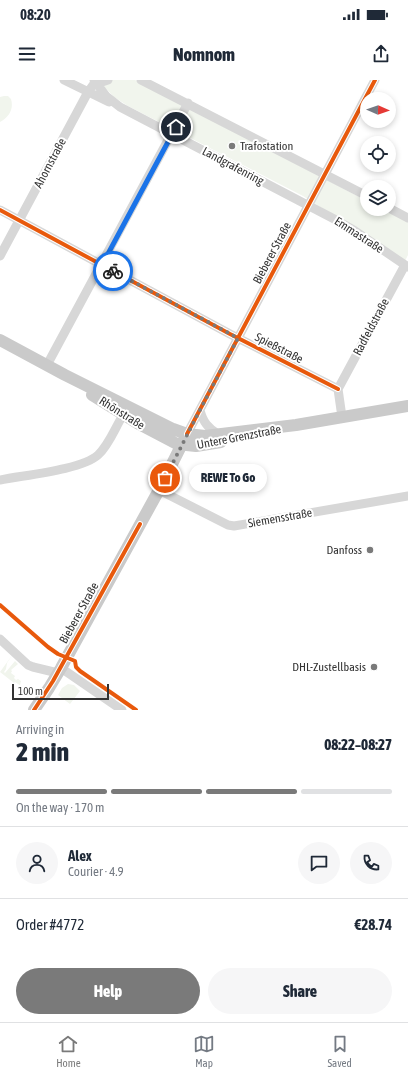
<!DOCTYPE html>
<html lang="en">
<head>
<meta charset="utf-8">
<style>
  body { margin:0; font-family:"Asap Condensed",sans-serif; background:#f6f6f7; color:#1f2937; height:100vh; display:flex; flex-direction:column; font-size:15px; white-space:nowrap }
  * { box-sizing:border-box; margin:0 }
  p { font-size:13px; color:#747a83 }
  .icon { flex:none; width:22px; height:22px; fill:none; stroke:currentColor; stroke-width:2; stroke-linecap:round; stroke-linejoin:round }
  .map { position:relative; height:630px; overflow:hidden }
  .side { display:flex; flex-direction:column; background:#fff; flex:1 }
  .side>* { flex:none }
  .needle { width:26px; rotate:92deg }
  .controls { position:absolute; left:360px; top:12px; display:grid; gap:8px }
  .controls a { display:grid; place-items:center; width:36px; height:36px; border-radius:50%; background:#fff; box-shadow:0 2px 6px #0003; font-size:20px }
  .scale { position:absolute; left:12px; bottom:10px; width:97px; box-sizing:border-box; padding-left:4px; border:2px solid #333; border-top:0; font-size:11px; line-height:14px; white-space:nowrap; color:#333; -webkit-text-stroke:3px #fff; paint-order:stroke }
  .pin { position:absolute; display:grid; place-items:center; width:34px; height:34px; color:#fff; margin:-17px; border:2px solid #fff; border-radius:50%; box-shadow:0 1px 4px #0007 }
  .courier { position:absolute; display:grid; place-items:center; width:40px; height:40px; margin:-20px; border:3px solid #1a73e8; border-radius:50%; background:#fff; color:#222; box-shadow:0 1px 5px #0007 }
  .bubble { position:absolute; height:28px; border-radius:14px; background:#fff; box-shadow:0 2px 6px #0003; font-size:13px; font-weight:800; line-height:28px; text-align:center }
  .headline em { font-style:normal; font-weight:800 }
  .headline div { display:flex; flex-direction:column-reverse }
  .headline { display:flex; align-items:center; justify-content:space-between; height:68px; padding:0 16px }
  h1 { font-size:26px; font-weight:800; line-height:30px }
  .bar { display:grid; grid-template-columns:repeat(4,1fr); gap:6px 4px; align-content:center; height:48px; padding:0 16px }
  .bar i { height:5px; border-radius:3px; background:#e0e1e3 }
  .bar .selected { background:#7a7a7a }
  .bar p { grid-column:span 4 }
  .line { display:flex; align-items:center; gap:10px; padding:0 16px; border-top:1px solid #e0e1e3 }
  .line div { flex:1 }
  .round { display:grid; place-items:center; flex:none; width:42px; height:42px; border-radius:21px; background:#f6f6f7 }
  .button { display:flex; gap:8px; margin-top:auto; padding:8px 16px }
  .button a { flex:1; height:46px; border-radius:24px; background:#7a7a7a; color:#fff; font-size:16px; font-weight:800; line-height:46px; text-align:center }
  .button a+a { background:#f6f6f7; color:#1f2937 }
  .status { display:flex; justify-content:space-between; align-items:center; height:28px; padding:0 20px; background:#fff; direction:ltr }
  .status svg { height:11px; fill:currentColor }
  header { display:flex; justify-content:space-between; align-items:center; height:52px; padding:0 16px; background:#fff; font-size:18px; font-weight:800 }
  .tab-bar { display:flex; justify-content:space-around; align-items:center; height:56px; border-top:1px solid #e0e1e3; background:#fff; font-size:11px; color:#747a83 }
  .tab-bar a { display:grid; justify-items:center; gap:2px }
  .tab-bar .selected { color:#7a7a7a }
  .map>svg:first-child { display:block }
  .green { fill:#f1f5ed }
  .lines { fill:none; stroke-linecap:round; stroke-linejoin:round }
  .minor { stroke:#d7d7d7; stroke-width:9 }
  .major { stroke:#cacaca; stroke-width:12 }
  .cycleway-casing { stroke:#fff; stroke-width:6 }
  .cycleway { stroke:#e8590c; stroke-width:4 }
  .done { stroke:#7a7a7a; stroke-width:4; stroke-dasharray:0 7.2 }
  .route { stroke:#1a73e8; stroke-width:5 }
  .poi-dot { fill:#7a7a7a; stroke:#fff; stroke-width:1.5 }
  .labels { text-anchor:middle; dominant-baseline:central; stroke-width:4; stroke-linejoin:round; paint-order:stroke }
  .poi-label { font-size:12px; fill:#333; stroke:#fff; text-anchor:end }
  .street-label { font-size:12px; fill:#333; stroke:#fff }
</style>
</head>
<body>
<div class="status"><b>08:20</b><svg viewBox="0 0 49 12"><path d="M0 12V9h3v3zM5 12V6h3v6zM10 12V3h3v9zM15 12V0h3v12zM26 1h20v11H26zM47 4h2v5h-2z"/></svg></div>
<header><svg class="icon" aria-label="menu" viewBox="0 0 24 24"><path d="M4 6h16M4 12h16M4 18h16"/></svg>Nomnom<svg class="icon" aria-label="share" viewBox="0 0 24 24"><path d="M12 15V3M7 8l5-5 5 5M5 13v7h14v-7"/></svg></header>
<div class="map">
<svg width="408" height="630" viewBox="0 0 408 630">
  <rect width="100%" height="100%" fill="#fff"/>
  <path class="green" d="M 98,0 L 135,0 L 367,121 L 367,129 L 382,129 L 408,142 L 408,175 L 405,181 L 303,116 L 128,26 L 114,17 Z
    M 4,16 L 8,16 L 11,19 C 14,29 9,37 0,42 L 0,17 Z
    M 13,574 L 7,583 L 6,589 L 4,592 L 5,593 L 15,581 L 18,584 L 11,590 L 12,591 L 11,593 L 15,596 L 14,598 L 16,600 L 18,599 L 21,601 L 20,605 L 21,606 L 15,602 L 14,603 L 0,592 Z
    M 68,604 L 74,605 L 80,611 L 70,624 L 58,615 L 62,608 Z"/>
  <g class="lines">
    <path class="minor" d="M 64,0 L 109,22
      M 94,0 L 106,16 L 120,27 L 336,140 L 355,151 L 408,187
      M 141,0 L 367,116
      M 389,128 L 408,138
      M 0,130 L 230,254 L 338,309
      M 0,176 L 88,12 L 93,5 L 108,0
      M 47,285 L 188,23
      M 338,309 L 405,185
      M 338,309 L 342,337
      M 200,330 C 203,342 208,348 218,354
      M 187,354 L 375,0
      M 0,400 C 24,395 81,390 98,375 C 109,365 115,348 123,335
      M 159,410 L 228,445 L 234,446 L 408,416
      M 0,559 L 28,585 L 33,587 L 58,593
      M 61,588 L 122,630"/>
    <path class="major" d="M 0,260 L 65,295 L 173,349 L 187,354 L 205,356 L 296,345 L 408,326
      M 92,315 L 137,343 L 177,364 L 196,366 L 221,362
      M 34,630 L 49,608 L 61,588 L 159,410 L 187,354"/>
    <g class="cycleway-casing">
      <path id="cycleway" d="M 0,130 L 230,254 L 338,309
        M 187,354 L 375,0
        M 0,525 L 48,567 L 58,574 L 75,581 L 76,587 L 80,591 L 136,630
        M 34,630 L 53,601 L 140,444"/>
    </g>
    <use href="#cycleway" class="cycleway"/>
  </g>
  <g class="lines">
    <path class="done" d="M 113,191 L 238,258 L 200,330 L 165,398"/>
    <path class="route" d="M 113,191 L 102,185 L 176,47"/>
  </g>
  <g class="poi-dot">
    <circle cx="232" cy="66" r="4"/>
    <circle cx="370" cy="470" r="4"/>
    <circle cx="374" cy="587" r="4"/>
  </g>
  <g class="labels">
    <g class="poi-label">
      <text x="240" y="66" text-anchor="start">Trafostation</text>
      <text x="362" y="470">Danfoss</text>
      <text x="366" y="587">DHL-Zustellbasis</text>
    </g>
    <g class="street-label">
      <text transform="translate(50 83) rotate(-62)">Ahornstraße</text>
      <text transform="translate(233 86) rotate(28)">Landgrafenring</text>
      <text transform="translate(359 155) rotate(33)">Emmastraße</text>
      <text transform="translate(272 173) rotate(-62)">Bieberer Straße</text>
      <text transform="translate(371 247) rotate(-62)">Radfeldstraße</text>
      <text transform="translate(279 268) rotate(27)">Spießstraße</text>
      <text transform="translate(122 333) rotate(32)">Rhönstraße</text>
      <text transform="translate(239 357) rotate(-11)">Untere Grenzstraße</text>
      <text transform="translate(280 438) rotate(-10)">Siemensstraße</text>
      <text transform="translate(79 533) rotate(-61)">Bieberer Straße</text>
    </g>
  </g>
</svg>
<div class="controls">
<a><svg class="needle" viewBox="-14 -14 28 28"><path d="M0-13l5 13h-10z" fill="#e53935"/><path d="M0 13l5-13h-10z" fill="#747a83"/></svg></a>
<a><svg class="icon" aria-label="locate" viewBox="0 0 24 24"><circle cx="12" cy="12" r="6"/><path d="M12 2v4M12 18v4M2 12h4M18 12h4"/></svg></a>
<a><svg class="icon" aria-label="layers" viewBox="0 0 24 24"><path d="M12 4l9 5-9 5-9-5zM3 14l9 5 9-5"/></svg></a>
</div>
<div class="scale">100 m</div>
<div class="pin" style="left:165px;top:398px;background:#ea580c"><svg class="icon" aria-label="bag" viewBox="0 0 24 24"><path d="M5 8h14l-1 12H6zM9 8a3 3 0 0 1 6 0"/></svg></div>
<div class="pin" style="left:176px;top:47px;background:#1f2937"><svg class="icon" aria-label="home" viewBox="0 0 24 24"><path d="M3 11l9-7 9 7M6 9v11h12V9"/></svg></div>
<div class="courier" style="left:113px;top:191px"><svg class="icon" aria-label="bike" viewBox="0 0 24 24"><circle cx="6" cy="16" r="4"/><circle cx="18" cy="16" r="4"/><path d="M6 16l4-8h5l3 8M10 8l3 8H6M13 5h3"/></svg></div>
<div class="bubble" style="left:189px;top:384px;width:78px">REWE To Go</div>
</div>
<section class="side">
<div class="headline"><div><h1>2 min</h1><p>Arriving in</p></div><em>08:22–08:27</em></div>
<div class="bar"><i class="selected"></i><i class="selected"></i><i class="selected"></i><i></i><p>On the way · 170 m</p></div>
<div class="line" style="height:72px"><a class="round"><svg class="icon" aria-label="person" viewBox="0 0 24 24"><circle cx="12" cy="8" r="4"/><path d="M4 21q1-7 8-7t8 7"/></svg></a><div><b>Alex</b><p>Courier · 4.9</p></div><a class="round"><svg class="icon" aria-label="chat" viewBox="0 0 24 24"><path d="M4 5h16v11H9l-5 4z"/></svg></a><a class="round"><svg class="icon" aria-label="phone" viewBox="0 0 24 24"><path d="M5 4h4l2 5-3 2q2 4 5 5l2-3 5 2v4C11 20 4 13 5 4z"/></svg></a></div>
<div class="line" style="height:52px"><div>Order #4772</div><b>€28.74</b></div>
<div class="button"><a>Help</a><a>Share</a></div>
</section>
<nav class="tab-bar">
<a class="selected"><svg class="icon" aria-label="home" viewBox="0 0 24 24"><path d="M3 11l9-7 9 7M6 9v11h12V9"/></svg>Home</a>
<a><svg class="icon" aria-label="map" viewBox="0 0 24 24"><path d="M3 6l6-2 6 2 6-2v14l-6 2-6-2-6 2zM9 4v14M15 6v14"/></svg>Map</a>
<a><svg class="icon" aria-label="saved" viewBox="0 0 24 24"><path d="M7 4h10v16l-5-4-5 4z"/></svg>Saved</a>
</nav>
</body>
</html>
